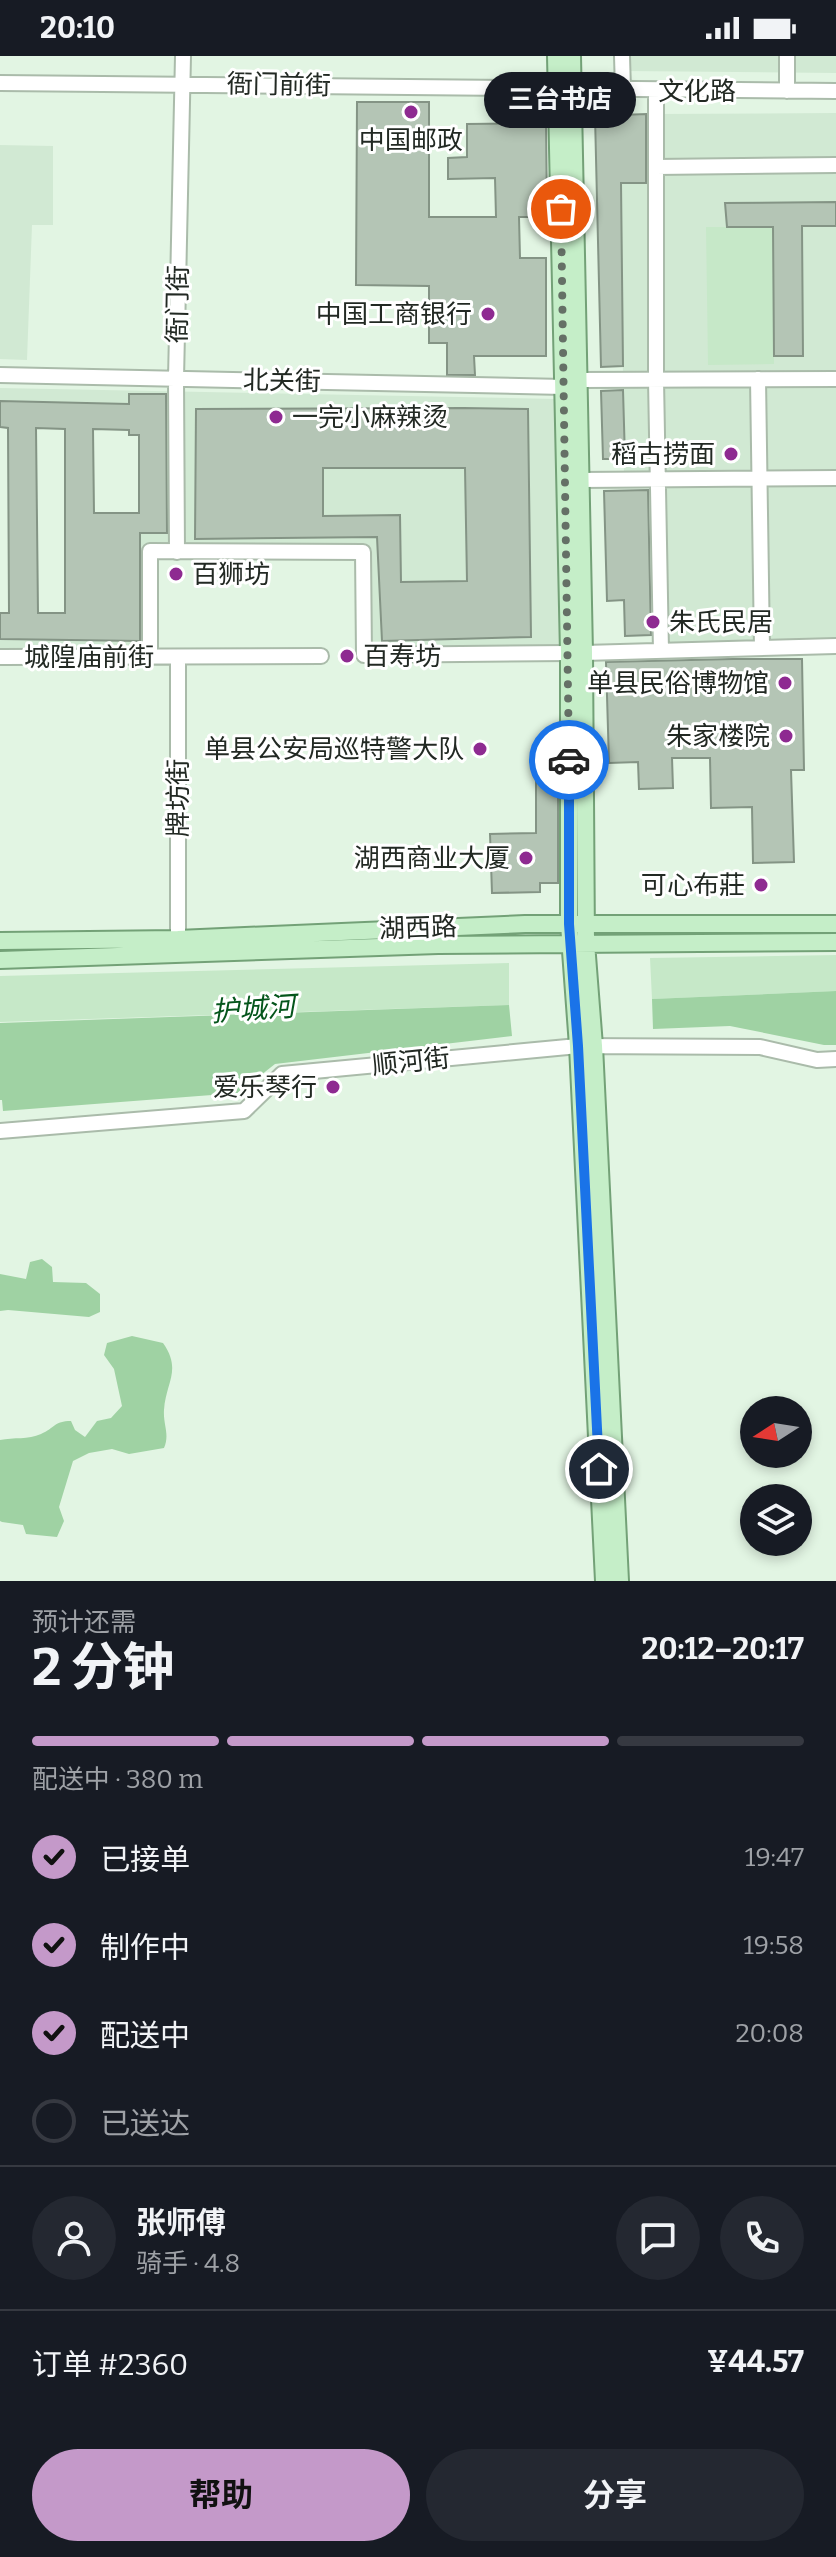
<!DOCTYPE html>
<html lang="zh">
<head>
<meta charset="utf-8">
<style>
  body { margin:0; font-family:Bitter,"Noto Sans SC",serif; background:#242831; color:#f1f3f6; height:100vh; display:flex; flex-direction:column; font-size:30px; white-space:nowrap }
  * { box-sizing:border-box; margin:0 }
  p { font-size:26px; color:#9ea1a6 }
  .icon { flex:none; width:44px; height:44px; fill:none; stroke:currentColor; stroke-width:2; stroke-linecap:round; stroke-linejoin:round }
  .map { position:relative; height:1525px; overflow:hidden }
  .side { display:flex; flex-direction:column; background:#171b24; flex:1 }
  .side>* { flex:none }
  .needle { width:52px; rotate:258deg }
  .tools { position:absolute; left:740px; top:1340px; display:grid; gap:16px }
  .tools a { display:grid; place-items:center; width:72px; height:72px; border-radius:50%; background:#171b24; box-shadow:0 4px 12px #0003; font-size:40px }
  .pin { position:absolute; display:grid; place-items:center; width:68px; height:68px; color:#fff; margin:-34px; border:4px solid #fff; border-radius:50%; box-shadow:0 2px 8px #0007 }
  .courier { position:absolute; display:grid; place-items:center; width:80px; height:80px; margin:-40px; border:6px solid #1a73e8; border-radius:50%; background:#fff; color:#222; box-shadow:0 2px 10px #0007 }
  .bubble { position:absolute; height:56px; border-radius:28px; background:#171b24; box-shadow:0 4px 12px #0003; font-size:26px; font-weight:700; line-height:56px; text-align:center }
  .head em { font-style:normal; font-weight:700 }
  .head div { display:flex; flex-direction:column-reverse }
  .head { display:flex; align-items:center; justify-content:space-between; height:136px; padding:0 32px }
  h1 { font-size:52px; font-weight:700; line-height:60px }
  .bar { display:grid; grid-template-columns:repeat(4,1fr); gap:12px 8px; align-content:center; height:96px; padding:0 32px }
  .bar i { height:10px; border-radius:6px; background:#363941 }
  .bar .on { background:#c499c9 }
  .bar p { grid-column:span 4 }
  .line { display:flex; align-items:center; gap:20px; padding:0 32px; border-top:2px solid #363941 }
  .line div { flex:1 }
  .round { display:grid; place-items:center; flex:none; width:84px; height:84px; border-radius:42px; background:#242831 }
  ol { padding:0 32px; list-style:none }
  li { display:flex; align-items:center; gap:24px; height:88px }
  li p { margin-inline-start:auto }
  li .icon { padding:8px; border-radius:50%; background:#c499c9; color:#111; stroke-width:4 }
  li:last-child { color:#9ea1a6 }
  li i { width:44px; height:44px; border:4px solid #363941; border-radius:50% }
  .action { display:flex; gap:16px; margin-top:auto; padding:16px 32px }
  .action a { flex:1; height:92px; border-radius:48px; background:#c499c9; color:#111; font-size:32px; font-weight:700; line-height:92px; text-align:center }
  .action a+a { background:#242831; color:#f1f3f6 }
  .status { display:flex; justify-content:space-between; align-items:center; height:56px; padding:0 40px; background:#171b24; direction:ltr }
  .status svg { height:22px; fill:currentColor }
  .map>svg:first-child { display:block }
  .built { fill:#d1e9d3 }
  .green { fill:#c6e8c8 }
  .water { fill:#9fd2a3 }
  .building { fill:#b4c5b5; stroke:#849485; stroke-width:2; fill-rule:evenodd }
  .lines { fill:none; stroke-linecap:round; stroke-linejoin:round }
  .minor-casing { stroke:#aba; stroke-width:18 }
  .major-casing { stroke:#73a177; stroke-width:20 }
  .minor { stroke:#fff; stroke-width:14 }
  .major { stroke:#c5eec8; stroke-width:16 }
  .done { stroke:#657066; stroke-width:8; stroke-dasharray:0 14.4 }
  .route { stroke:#1a73e8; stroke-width:10 }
  .poi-dot { fill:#8e2a91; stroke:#fff; stroke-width:3 }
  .labels { text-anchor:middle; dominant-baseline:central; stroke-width:6; stroke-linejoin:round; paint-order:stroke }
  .street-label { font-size:26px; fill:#222923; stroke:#fff }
  .poi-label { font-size:26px; fill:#222923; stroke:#fff; text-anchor:end }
  .water-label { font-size:28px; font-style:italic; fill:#04551b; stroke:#fff }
</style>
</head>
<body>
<div class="status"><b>20:10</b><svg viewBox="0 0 49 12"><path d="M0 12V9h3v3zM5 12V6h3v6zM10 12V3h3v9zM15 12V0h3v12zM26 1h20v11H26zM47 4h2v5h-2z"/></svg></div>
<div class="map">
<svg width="836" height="1525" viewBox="0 0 836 1525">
  <rect width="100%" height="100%" fill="#e2f5e3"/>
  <path class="built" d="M 624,0 L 836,0 L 836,17 L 625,15 Z
    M 836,57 L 836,590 L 661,595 L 658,424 L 624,424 L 621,127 L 656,126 L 656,58 Z
    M 0,89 L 53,90 L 53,169 L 32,169 L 27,304 L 0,303 Z
    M 0,332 L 556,343 L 560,592 L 370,595 L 369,491 L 146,490 L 146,594 L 0,592 L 0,557 L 101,557 L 108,457 L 139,456 L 139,379 L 129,379 L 129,348 L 114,348 L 114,373 L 0,371 Z"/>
  <path class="green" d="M 706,171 L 773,171 L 774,308 L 708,309 Z
    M 836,899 L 836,935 L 652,943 L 650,902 Z
    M 509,907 L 509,949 L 0,966 L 0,920 Z"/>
  <path class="water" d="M 836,935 L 836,989 L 824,989 L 730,970 L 653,973 L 652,943 Z
    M 509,949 L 512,980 L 275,1008 L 238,1037 L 3,1055 L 2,1044 L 0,1044 L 0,967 Z
    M 42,1203 L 52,1211 L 53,1226 L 86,1227 L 100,1238 L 100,1256 L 89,1261 L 8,1254 L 0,1255 L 0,1218 L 26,1223 L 30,1206 Z
    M 132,1280 L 163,1287 C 182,1314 166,1326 164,1354 C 163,1369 170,1378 164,1392 L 129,1398 L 112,1393 L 89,1397 L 73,1405 L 59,1451 L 64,1465 L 57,1481 L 26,1478 L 23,1469 L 2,1466 L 0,1465 L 0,1384 C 14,1381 28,1384 41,1378 C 55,1372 54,1365 71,1365 L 75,1374 L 85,1381 L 97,1365 L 111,1362 L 122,1350 L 114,1313 L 104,1299 L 107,1287 Z"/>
  <path class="building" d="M 357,46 L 429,46 L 429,161 L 496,161 L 495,122 L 448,123 L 448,102 L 467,101 L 467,68 L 546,67 L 547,161 L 519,161 L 520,202 L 546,202 L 546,300 L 474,300 L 475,319 L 447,319 L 447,287 L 429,287 L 429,230 L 356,229 Z
    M 646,58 L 646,127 L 621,127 L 623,310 L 601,311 L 595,60 Z
    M 836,146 L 836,170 L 802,170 L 803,300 L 774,300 L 773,171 L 727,171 L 725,147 Z
    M 623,334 L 625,403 L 603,403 L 601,335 Z
    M 129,338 L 166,338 L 167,477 L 140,477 L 140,585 L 0,583 L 0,557 L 9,557 L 8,372 L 0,371 L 0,345 L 129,348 ZM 36,372 L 65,373 L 65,557 L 38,557 ZM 93,373 L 129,374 L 129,379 L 139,379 L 139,457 L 94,457 Z
    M 464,352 L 528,353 L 531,581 L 382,585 L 377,481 L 195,483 L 196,353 ZM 323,412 L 465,412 L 467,525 L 401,526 L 400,459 L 323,460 Z
    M 648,434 L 651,579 L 625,580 L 624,544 L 607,545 L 604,435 Z
    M 733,603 L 802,603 L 804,714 L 791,714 L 794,806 L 753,807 L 752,751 L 711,752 L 710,702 L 672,702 L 673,732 L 639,733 L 638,706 L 609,707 L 606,606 Z
    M 558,694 L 558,827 L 540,827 L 540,836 L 492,837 L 490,778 L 536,777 L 536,695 Z"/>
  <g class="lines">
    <g class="minor-casing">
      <path id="minor" d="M 622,0 L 623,34
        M 0,27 L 836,35
        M 656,34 L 656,324 L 661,595
        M 787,35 L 787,0
        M 656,111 L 836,109
        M 0,319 L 564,331
        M 758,323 L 762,592
        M 579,324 L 836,323
        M 581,424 L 836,422
        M 177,496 L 176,323 L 183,0
        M 584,597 L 836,590
        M 0,601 L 321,600
        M 150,601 L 150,495 L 363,496 L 364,599 L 569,597
        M 178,883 L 178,601
        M 0,1075 L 244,1055 L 282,1018 L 578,990 L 760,991 L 817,1004 L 836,1003"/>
    </g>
    <g class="major-casing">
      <path id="major" d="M 556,0 L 569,597 L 569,868 L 578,990 L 604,1525
        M 572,0 L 584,597 L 586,887 L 594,990 L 620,1525
        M 0,885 L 178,883 L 525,868 L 836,868
        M 0,904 L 438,889 L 836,886"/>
    </g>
    <use href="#minor" class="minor"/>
    <use href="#major" class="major"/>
  </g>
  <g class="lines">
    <path class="done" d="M 561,153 L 569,704"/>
    <path class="route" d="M 569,704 L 569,868 L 578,990 L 599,1413"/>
  </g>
  <g class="poi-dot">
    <circle cx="411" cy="56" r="8"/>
    <circle cx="488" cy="258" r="8"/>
    <circle cx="276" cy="361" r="8"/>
    <circle cx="731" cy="398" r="8"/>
    <circle cx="176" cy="518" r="8"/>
    <circle cx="653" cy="566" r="8"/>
    <circle cx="347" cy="600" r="8"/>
    <circle cx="785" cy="627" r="8"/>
    <circle cx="786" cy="680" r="8"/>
    <circle cx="480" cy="693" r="8"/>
    <circle cx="526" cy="802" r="8"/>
    <circle cx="761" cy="829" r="8"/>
    <circle cx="333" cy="1031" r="8"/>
  </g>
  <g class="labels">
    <g class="street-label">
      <text transform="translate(279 29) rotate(1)">衙门前街</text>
      <text x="697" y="35">文化路</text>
      <text transform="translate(178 248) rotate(-89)">衙门街</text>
      <text transform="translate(282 325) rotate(1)">北关街</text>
      <text x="89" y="601">城隍庙前街</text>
      <text transform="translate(178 742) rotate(-90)">牌坊街</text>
      <text transform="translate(418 872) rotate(-2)">湖西路</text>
      <text transform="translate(411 1006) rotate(-6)">顺河街</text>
    </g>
    <g class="poi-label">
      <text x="411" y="84" text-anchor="middle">中国邮政</text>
      <text x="472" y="258">中国工商银行</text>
      <text x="292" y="361" text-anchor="start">一完小麻辣烫</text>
      <text x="715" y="398">稻古捞面</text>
      <text x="192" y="518" text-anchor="start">百狮坊</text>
      <text x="669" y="566" text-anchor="start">朱氏民居</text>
      <text x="363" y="600" text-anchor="start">百寿坊</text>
      <text x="769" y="627">单县民俗博物馆</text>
      <text x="770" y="680">朱家楼院</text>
      <text x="464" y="693">单县公安局巡特警大队</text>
      <text x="510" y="802">湖西商业大厦</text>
      <text x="745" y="829">可心布莊</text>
      <text x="317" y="1031">爱乐琴行</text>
    </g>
    <g class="water-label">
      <text transform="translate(253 953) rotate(-4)">护城河</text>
    </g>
  </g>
</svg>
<div class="tools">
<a><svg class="needle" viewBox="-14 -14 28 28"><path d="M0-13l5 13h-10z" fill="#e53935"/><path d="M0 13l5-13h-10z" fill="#9ea1a6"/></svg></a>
<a><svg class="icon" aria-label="layers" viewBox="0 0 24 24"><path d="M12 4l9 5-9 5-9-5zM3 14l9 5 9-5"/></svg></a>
</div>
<div class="pin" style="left:561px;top:153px;background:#ea580c"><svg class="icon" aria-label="bag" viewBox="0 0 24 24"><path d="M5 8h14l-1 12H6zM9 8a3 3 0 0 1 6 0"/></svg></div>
<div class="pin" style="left:599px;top:1413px;background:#1f2937"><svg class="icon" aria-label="home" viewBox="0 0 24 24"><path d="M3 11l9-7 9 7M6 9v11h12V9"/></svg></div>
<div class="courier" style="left:569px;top:704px"><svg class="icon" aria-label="car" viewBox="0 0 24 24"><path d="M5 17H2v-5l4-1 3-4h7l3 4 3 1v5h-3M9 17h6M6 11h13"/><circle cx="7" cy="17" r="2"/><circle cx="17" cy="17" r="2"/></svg></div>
<div class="bubble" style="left:484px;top:16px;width:152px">三台书店</div>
</div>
<section class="side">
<div class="head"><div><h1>2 分钟</h1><p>预计还需</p></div><em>20:12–20:17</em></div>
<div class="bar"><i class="on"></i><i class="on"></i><i class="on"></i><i></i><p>配送中 · 380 m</p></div>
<ol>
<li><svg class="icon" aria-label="check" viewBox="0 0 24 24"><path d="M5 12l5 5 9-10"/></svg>已接单<p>19:47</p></li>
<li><svg class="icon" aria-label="check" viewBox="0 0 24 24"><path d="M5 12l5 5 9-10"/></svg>制作中<p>19:58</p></li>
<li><svg class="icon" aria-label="check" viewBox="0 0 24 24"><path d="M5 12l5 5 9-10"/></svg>配送中<p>20:08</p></li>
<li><i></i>已送达</li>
</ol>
<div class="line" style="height:144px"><a class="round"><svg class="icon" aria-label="person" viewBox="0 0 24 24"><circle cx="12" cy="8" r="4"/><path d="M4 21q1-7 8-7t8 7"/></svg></a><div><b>张师傅</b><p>骑手 · 4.8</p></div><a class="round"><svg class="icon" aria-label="chat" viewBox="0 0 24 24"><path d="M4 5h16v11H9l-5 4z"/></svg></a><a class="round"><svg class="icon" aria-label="phone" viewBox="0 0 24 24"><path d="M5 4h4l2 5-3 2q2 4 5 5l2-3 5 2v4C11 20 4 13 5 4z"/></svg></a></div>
<div class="line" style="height:104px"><div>订单 #2360</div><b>¥44.57</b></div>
<div class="action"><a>帮助</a><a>分享</a></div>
</section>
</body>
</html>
